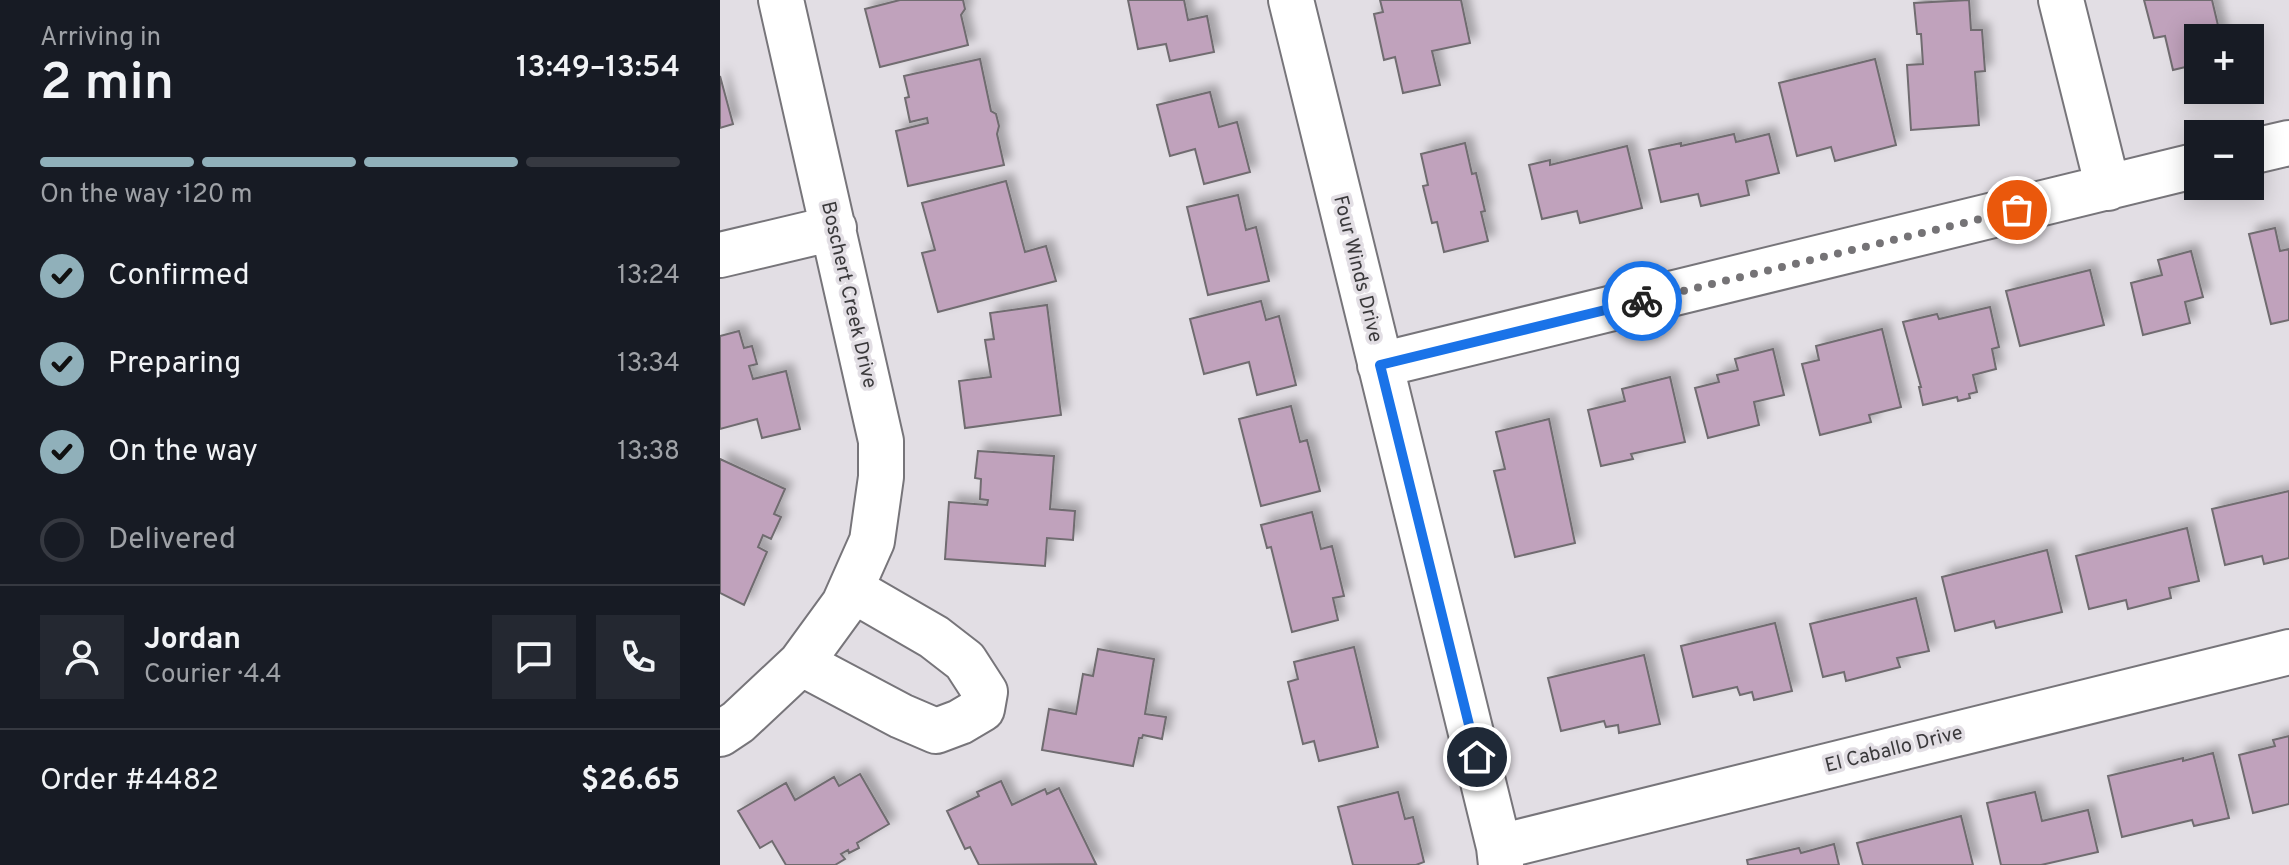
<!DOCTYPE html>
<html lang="en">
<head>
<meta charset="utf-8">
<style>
  body { margin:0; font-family:Overpass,sans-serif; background:#242831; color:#f1f3f6; height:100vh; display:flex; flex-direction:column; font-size:30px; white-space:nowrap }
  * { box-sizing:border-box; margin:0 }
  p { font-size:26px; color:#9ea1a6 }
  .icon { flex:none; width:44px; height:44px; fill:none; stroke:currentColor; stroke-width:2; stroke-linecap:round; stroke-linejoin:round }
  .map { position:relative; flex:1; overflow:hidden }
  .details { display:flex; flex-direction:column; background:#171b24; width:720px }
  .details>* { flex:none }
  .fabs { position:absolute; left:1464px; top:24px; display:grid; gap:16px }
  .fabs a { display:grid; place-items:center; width:80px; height:80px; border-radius:0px; background:#171b24; box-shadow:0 4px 20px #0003; font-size:40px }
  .pin { position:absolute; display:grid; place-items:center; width:68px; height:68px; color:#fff; margin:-34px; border:4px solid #fff; border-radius:50%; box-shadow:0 2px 8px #0007 }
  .courier { position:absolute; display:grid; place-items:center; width:80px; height:80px; margin:-40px; border:6px solid #1a73e8; border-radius:50%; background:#fff; color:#222; box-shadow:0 2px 10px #0007 }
  .head em { font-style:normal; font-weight:600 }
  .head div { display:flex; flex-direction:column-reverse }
  .head { display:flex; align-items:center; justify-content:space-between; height:136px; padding:0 40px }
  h1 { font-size:52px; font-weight:600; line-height:60px }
  .bar { display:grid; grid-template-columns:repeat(4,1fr); gap:12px 8px; align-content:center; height:96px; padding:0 40px }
  .bar i { height:10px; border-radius:6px; background:#363941 }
  .bar .on { background:#90b0ba }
  .bar p { grid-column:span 4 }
  .line { display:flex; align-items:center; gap:20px; padding:0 40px; border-top:2px solid #363941 }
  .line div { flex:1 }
  .round { display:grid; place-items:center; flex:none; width:84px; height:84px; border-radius:0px; background:#242831 }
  ol { padding:0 40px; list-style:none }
  li { display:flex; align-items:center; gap:24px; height:88px }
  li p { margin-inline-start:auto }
  li .icon { padding:8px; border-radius:50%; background:#90b0ba; color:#111; stroke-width:4 }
  li:last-child { color:#9ea1a6 }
  li i { width:44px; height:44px; border:4px solid #363941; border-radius:50% }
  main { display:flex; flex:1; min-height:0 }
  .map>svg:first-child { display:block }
  .building { fill:#c0a2bc; stroke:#706c70; stroke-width:2; filter:url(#shadow) }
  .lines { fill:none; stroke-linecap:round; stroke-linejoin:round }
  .minor-casing { stroke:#77757a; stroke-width:48 }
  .minor { stroke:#fff; stroke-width:44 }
  .done { stroke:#757376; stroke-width:8; stroke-dasharray:0 14.4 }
  .route { stroke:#1a73e8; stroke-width:10 }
  .labels { text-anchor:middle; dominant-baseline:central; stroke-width:7; stroke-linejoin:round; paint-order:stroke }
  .street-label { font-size:20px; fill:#3a393b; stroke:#e2dee4 }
</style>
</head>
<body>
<main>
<section class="details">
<div class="head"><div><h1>2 min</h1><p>Arriving in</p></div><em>13:49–13:54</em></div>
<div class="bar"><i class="on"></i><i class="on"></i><i class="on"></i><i></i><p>On the way · 120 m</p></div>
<ol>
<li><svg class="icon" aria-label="check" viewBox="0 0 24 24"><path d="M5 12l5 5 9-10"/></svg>Confirmed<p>13:24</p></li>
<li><svg class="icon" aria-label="check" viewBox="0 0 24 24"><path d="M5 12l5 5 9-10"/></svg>Preparing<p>13:34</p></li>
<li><svg class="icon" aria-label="check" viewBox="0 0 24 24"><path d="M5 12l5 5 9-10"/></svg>On the way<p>13:38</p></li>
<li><i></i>Delivered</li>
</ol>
<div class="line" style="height:144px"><a class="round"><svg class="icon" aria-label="person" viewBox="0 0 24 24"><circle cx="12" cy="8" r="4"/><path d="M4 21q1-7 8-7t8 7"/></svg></a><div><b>Jordan</b><p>Courier · 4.4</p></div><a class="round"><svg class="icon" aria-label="chat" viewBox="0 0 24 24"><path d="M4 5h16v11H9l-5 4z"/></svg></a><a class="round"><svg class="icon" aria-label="phone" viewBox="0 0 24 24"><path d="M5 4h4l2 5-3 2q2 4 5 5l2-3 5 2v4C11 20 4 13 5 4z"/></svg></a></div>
<div class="line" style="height:104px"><div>Order #4482</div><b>$26.65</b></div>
</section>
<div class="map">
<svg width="1569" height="865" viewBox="0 0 1569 865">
  <defs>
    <filter id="shadow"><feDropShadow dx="7" dy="-7" stdDeviation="4" flood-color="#0004"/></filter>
  </defs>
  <rect width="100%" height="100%" fill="#e2dee4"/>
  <path class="building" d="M 180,0 L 243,0 L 245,9 L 241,15 L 248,45 L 160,67 L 145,9 Z
    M 408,0 L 464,0 L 468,20 L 487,16 L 494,52 L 450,61 L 446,44 L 418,49 Z
    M 660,0 L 741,0 L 750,43 L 712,51 L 720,85 L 683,93 L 675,57 L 664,60 L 654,14 L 663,12 Z
    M 1249,0 L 1251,30 L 1262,30 L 1265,71 L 1255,72 L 1259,125 L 1191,130 L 1187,65 L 1203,64 L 1201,34 L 1197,34 L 1194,3 Z
    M 1424,0 L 1492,0 L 1501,38 L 1478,38 L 1478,64 L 1453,70 L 1445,36 L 1434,38 Z
    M 260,59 L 271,111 L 276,114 L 279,126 L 277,134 L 284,165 L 188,186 L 176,131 L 208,123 L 207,118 L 190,122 L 185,98 L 189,97 L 184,76 Z
    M 1155,59 L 1176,145 L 1115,161 L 1111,147 L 1077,156 L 1059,83 Z
    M 0,76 L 13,124 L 0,128 Z
    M 490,92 L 499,127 L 517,122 L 530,172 L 484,184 L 475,149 L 450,156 L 437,105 Z
    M 1014,134 L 1016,142 L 1049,134 L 1059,173 L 1026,181 L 1029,195 L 981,206 L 978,194 L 941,202 L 929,150 L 961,143 L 961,146 Z
    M 745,143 L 752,174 L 756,173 L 765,211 L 761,212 L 768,241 L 724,252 L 717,222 L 712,223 L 703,186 L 708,185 L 701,154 Z
    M 907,146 L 922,208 L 860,223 L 857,211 L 822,219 L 809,165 L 830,160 L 830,165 Z
    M 286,181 L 305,252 L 326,246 L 336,281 L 218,312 L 202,253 L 215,250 L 202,203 Z
    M 518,195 L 526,230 L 536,227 L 549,281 L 488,295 L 467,207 Z
    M 1555,228 L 1560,251 L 1569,249 L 1569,320 L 1551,324 L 1529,234 Z
    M 1471,251 L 1483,297 L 1465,302 L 1470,323 L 1423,335 L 1411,283 L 1442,275 L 1438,260 Z
    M 1370,270 L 1384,325 L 1300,346 L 1286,291 Z
    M 541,301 L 546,320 L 559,316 L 576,385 L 537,395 L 529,362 L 484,374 L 470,319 Z
    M 327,305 L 341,415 L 245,428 L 239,381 L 271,377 L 265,340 L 274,339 L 270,313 Z
    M 1270,307 L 1279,347 L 1272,349 L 1276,369 L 1253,375 L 1257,392 L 1249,394 L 1250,398 L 1238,401 L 1237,397 L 1203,405 L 1199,387 L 1201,387 L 1183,322 L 1217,314 L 1219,319 Z
    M 1162,329 L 1181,407 L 1149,415 L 1151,422 L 1100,435 L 1082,364 L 1099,360 L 1096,346 Z
    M 19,331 L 24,348 L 32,346 L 37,364 L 29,366 L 33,379 L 66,371 L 80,429 L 42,438 L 37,419 L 0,429 L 0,336 Z
    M 1053,349 L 1064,395 L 1034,402 L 1039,425 L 988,438 L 975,388 L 999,382 L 997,375 L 1018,370 L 1015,359 Z
    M 950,377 L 965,442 L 911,454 L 913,459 L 881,466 L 868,410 L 905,401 L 902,389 Z
    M 571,406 L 580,442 L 587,440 L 600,491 L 541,506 L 519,419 Z
    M 829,419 L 855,543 L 795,557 L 774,471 L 785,469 L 776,432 Z
    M 258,451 L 334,456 L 330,509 L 355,511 L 353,540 L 327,538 L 325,566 L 225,559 L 229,502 L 267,505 L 268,500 L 260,499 L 261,479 L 255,478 Z
    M 0,459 L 65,489 L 54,514 L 61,517 L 51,539 L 43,535 L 38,547 L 47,552 L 24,605 L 0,593 Z
    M 1569,491 L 1569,558 L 1544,564 L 1542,556 L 1505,565 L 1492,509 Z
    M 592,512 L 601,549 L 612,546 L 624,596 L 613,598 L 618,620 L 572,632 L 551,547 L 547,548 L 541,525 Z
    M 1467,528 L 1479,581 L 1449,588 L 1451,598 L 1408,609 L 1406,600 L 1369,609 L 1356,556 Z
    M 1327,550 L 1342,612 L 1276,628 L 1274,621 L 1235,631 L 1222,577 Z
    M 1196,598 L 1209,651 L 1177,658 L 1180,667 L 1126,681 L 1124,672 L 1103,677 L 1090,624 Z
    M 1055,623 L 1072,691 L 1034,700 L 1032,692 L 1020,695 L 1017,687 L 973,697 L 961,646 Z
    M 634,647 L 658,747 L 599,761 L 594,741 L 583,744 L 568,682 L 578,679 L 574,662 Z
    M 378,649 L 434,659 L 425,714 L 446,717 L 442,739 L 423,735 L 422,738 L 419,738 L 413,766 L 322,750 L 329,709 L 356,714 L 363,674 L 373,676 Z
    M 924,655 L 940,724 L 899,733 L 898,725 L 886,727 L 884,721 L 841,731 L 828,678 Z
    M 1569,736 L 1569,804 L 1533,813 L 1519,755 L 1555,746 L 1553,740 Z
    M 1493,753 L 1509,818 L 1474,826 L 1472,820 L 1402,837 L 1388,776 L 1463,758 L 1463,761 Z
    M 140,774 L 169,824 L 137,843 L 139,848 L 129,853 L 128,850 L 121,854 L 125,859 L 115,865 L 66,865 L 52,841 L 40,848 L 18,811 L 66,783 L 75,800 L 114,777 L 119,786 Z
    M 281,781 L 292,805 L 325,789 L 327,794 L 339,788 L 376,864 L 259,865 L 250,847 L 245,849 L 227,811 L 259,796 L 257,792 Z
    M 678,792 L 685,819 L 693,817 L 704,862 L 696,865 L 633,865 L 618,807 Z
    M 1315,792 L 1322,821 L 1368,810 L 1378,852 L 1321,865 L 1281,865 L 1267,803 Z
    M 1241,816 L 1253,865 L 1143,865 L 1137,843 Z
    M 1114,844 L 1119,865 L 1028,865 L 1027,860 L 1079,848 L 1081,853 Z"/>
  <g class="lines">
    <g class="minor-casing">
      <path id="minor" d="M 571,0 L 779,847 L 781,865
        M 1341,0 L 1388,188
        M 1530,152 L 1569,143
        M 0,255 L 114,228
        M 660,365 L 1478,165
        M 81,663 L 181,716 L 216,731 L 240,722 L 262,709 L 265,692 L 245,661 L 214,637 L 131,589
        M 0,734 L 18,722 L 81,663 L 124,604 L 152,541 L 161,477 L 161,441 L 61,0
        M 779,847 L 1569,652"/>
    </g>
    <use href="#minor" class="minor"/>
  </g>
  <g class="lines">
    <path class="done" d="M 922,301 L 1297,210"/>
    <path class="route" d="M 757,757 L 660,365 L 922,301"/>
  </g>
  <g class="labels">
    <g class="street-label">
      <text transform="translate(637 269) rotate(76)">Four Winds Drive</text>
      <text transform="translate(128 295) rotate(77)">Boschert Creek Drive</text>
      <text transform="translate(1174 750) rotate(-14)">El Caballo Drive</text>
    </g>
  </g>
</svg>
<div class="fabs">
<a>+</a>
<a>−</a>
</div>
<div class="pin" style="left:1297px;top:210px;background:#ea580c"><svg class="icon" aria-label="bag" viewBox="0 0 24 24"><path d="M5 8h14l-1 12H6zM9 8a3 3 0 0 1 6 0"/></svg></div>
<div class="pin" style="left:757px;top:757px;background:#1f2937"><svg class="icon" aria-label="home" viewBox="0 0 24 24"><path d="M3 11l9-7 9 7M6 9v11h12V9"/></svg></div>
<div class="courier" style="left:922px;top:301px"><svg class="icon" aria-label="bike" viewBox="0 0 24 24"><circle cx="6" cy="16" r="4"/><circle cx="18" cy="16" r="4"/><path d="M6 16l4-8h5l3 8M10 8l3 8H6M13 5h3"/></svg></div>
</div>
</main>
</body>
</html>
